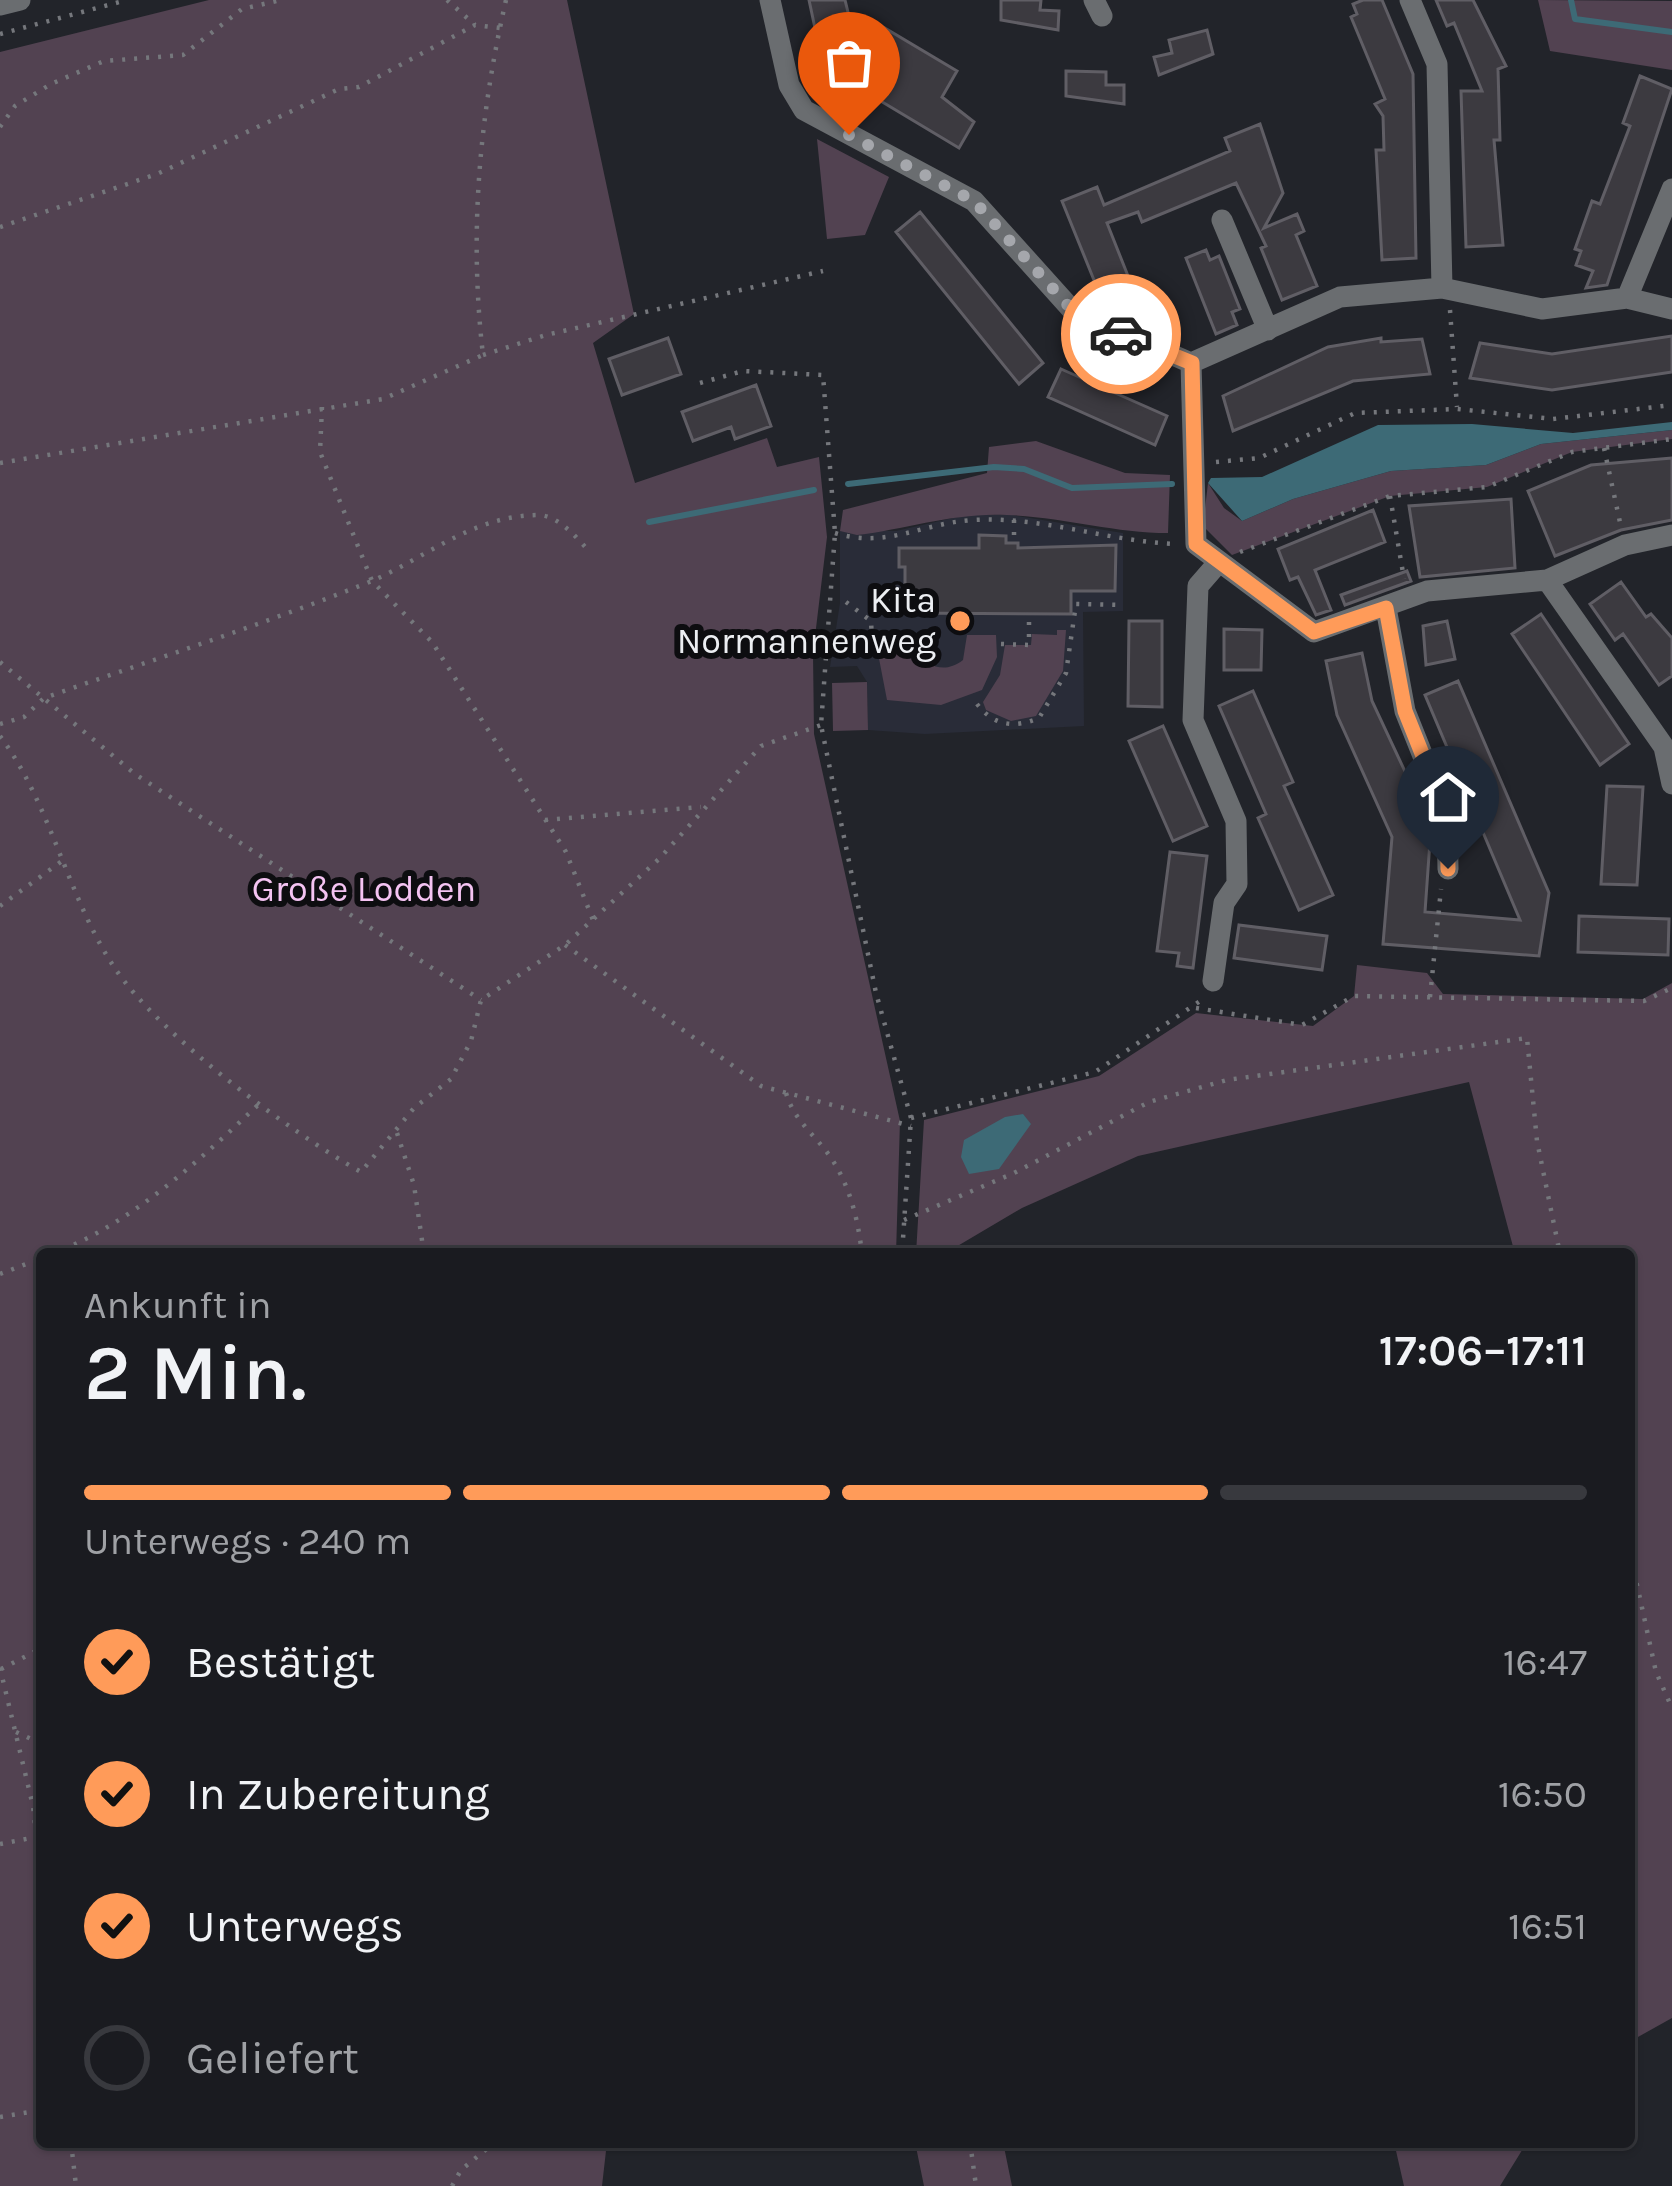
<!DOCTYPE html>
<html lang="de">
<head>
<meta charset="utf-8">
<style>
  body { margin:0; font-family:Karla,sans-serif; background:#232429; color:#f1f3f6; height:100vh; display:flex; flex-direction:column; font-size:45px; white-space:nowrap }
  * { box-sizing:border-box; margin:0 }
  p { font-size:39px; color:#9fa1a5 }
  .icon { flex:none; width:66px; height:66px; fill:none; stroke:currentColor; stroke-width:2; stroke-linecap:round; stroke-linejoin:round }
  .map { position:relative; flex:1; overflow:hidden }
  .side { position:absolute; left:36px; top:1248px; width:1599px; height:900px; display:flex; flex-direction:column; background:#1a1b20; border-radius:12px; box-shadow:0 3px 9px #0004,0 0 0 3px #38393e }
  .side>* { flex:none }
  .pin { position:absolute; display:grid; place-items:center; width:102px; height:102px; color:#fff; margin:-123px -51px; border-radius:50% 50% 50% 0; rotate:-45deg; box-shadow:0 0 12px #0007 }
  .pin .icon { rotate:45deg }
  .courier { position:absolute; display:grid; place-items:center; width:120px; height:120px; margin:-60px; border:9px solid #ff9b59; border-radius:50%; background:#fff; color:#222; box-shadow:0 3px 15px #0007 }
  .overview em { font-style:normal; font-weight:600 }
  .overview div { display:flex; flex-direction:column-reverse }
  .overview { display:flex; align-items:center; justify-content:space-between; height:204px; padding:0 48px }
  h1 { font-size:78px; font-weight:600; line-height:90px }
  .bar { display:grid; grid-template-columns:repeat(4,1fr); gap:18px 12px; align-content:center; height:144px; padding:0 48px }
  .bar i { height:15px; border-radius:9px; background:#38393e }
  .bar .active { background:#ff9b59 }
  .bar p { grid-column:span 4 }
  ol { padding:0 48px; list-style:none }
  li { display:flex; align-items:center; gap:36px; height:132px }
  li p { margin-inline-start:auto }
  li .icon { padding:12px; border-radius:50%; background:#ff9b59; color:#111; stroke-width:4 }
  li:last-child { color:#9fa1a5 }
  li i { width:66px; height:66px; border:6px solid #38393e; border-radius:50% }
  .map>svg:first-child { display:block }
  .built { fill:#292c38 }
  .green { fill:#524251 }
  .water { fill:#3d6a76 }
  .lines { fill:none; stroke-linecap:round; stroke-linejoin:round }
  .stream { stroke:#3d6a76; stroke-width:6 }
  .building { fill:#3c3a40; stroke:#605e65; stroke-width:3 }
  .path { stroke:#75777c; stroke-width:4.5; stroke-dasharray:3 9; stroke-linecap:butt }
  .street { stroke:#6a6d70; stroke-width:21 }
  .done { stroke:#a5a7ac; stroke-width:12; stroke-dasharray:0 21.6 }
  .route { stroke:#ff9b59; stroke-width:15 }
  .poi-dot { fill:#ff9b59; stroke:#0d0d10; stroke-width:4.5 }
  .labels { text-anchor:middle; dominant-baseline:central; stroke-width:12; stroke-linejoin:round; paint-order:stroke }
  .poi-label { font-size:36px; fill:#eceef2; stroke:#0d0d10; text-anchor:end }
  .park-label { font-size:36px; fill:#f4c3f2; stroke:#0d0d10 }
</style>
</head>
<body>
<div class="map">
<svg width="1672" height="2186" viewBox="0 0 1672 2186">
  <rect width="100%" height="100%" fill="#22242a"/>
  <path class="built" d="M 966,515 L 1012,515 L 1123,533 L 1123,611 L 1083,612 L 1084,726 L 925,734 L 868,730 L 867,682 L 857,666 L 830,667 L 840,603 L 840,531 L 896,531 Z"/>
  <path class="green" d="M 209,0 L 567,0 L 634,314 L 593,343 L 635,483 L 767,438 L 777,467 L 819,457 L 827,537 L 813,653 L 814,734 L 900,1121 L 896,1254 L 42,1254 L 42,2142 L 607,2142 L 602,2186 L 0,2186 L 0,52 Z
    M 1538,0 L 1672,1 L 1672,70 L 1550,51 Z
    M 817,139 L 889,177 L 865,235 L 827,239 Z
    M 1672,430 L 1672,439 L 1572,452 L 1487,487 L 1390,496 L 1232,555 L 1203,526 L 1208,483 L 1224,508 L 1242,521 L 1293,499 L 1391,471 L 1486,465 L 1541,444 Z
    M 1036,441 L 1125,473 L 1170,475 L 1168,533 C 1114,533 1062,517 1007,515 C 956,512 907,529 857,535 L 840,531 L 843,510 L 987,473 L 989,447 Z
    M 1057,630 L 1066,630 L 1063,671 L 1036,716 L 1011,721 L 986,710 L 983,702 L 1000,675 L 1005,645 L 1031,645 L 1032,634 L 1057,635 Z
    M 996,635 L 997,657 L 982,690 L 941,705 L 887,700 L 876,643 C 911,636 929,686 963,660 L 967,635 Z
    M 867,682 L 868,730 L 833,731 L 832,683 Z
    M 1357,965 L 1427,973 L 1443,994 L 1643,999 L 1672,983 L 1672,2018 L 1629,2042 L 1629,1703 L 1635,1701 L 1629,1678 L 1629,1254 L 1515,1254 L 1469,1082 L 1138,1156 L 1022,1208 L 944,1254 L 916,1254 L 924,1120 L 1099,1076 L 1196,1013 L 1313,1026 L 1354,996 Z
    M 915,2142 L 1003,2142 L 1012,2186 L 924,2186 Z
    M 1394,2142 L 1527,2142 L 1500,2186 L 1404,2186 Z"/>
  <path class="water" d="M 1672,422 L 1672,430 L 1541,444 L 1486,465 L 1391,471 L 1293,499 L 1242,521 L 1208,483 L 1211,478 L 1262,477 L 1378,425 L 1472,424 L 1573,433 Z
    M 1023,1114 L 1031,1124 L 999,1169 L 969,1174 L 961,1157 L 964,1140 L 1005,1117 Z"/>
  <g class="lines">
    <path class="stream" d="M 1571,0 L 1575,19 L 1672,32
      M 848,484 L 994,467 L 1024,469 L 1072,488 L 1172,484
      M 649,522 L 814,490"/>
  </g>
  <path class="building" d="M 809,0 L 845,0 L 859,57 L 891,45 L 883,27 L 957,71 L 942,97 L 974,122 L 959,148 L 864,91 L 876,71 L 825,75 Z
    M 1001,0 L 1041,0 L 1040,10 L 1059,11 L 1058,30 L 1001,20 Z
    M 1363,0 L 1382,0 L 1413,74 L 1416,258 L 1382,260 L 1376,150 L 1384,150 L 1383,116 L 1375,104 L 1385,99 L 1351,17 L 1357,14 L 1353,4 Z
    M 1436,0 L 1473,0 L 1506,66 L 1498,69 L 1500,140 L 1494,140 L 1503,245 L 1466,247 L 1461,91 L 1482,91 L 1454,23 L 1447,26 Z
    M 1207,30 L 1213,54 L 1159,75 L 1154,57 L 1172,53 L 1169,40 Z
    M 1066,71 L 1106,72 L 1106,85 L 1124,85 L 1124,104 L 1066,96 Z
    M 1640,76 L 1672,89 L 1607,285 L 1586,288 L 1593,271 L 1576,265 L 1581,251 L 1575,249 L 1592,201 L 1600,204 L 1630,126 L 1623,123 Z
    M 1260,124 L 1283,193 L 1264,228 L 1297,214 L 1304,231 L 1296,235 L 1317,286 L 1282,300 L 1261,248 L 1266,246 L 1236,183 L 1142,222 L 1138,212 L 1107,223 L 1128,276 L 1098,290 L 1062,201 L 1097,187 L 1104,205 L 1230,151 L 1225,138 Z
    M 920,212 L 1043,363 L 1019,384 L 896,232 Z
    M 1206,250 L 1210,260 L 1219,256 L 1240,309 L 1232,312 L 1237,325 L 1216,334 L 1186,258 Z
    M 1672,336 L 1672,372 L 1552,390 L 1470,378 L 1480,343 L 1552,354 Z
    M 668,338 L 681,374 L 622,395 L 609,359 Z
    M 1381,338 L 1381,342 L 1422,339 L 1430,374 L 1353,381 L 1233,431 L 1223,396 L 1328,347 Z
    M 1061,369 L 1167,416 L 1155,445 L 1048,397 Z
    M 756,385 L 771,426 L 735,439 L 731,427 L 693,441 L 682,412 Z
    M 1672,458 L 1672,520 L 1621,530 L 1555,556 L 1528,491 L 1591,465 Z
    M 1511,499 L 1515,568 L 1420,577 L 1409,506 Z
    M 1373,510 L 1385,542 L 1315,570 L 1331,610 L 1316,615 L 1298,577 L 1290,580 L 1278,549 Z
    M 979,535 L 1006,536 L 1006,543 L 1018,543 L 1018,548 L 1116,545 L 1115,591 L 1071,591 L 1071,614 L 905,613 L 905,567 L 899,567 L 899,548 L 979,548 Z
    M 1407,571 L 1411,581 L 1345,605 L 1341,595 Z
    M 1621,582 L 1646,617 L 1651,614 L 1672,638 L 1672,676 L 1659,685 L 1623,634 L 1615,640 L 1590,604 Z
    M 1541,614 L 1629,744 L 1600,765 L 1512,634 Z
    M 1129,621 L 1162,621 L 1162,707 L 1128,706 Z
    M 1447,621 L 1455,659 L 1426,665 L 1423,626 Z
    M 1224,629 L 1262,630 L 1261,670 L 1224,670 Z
    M 1362,653 L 1372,701 L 1431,827 L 1425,912 L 1520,920 L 1425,695 L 1458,681 L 1549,893 L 1539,956 L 1383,944 L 1392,837 L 1337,715 L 1326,661 Z
    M 1253,691 L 1293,782 L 1284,786 L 1333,895 L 1299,910 L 1258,818 L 1266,814 L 1219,706 Z
    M 1163,726 L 1207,826 L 1173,841 L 1129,741 Z
    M 1607,786 L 1643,787 L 1637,885 L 1601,884 Z
    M 1170,852 L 1207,856 L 1193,968 L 1177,966 L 1179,953 L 1157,951 Z
    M 1579,916 L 1669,919 L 1668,955 L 1578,952 Z
    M 1239,925 L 1327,936 L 1322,970 L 1234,958 Z"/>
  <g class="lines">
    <path class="path" d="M 447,0 L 475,25
      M 0,34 L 127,0
      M 0,127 L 15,106 L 51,84 L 104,61 L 183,55 L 242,9 L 281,0
      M 0,227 L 157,174 L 339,89 L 359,87 L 475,25 L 500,28
      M 1450,310 L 1457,407
      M 483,355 L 546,335 L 823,271
      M 700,383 L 743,371 L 823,375 L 835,533 L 821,725 L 876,993 L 911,1118 L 902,1254
      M 322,407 L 320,452 L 372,581 L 432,642 L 566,852 L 593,920
      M 1604,448 L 1621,527
      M 1216,462 L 1259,458 L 1355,413 L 1457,409 L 1553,419 L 1672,405
      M 0,463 L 383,399 L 483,355 C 469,235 479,118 506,0
      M 1390,496 L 1404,579
      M 1014,520 L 1014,543
      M 835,533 C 887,549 922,523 973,520 C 1043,516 1109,542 1178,544
      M 1240,552 L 1390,496 L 1487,487 L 1572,452 L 1672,439
      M 846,602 L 871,621 L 873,659
      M 1001,644 L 1029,645 L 1029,618
      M 0,662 L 135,774 L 481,1000
      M 977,704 C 993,725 1013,729 1039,718 L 1066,673 L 1076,604 L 1123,605
      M 0,724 L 24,717 L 44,698 C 152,660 261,625 367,583 C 425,559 471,516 537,515 C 558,515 575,536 589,551
      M 0,736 C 51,804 67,896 114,967 C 159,1035 290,1132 361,1172 L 414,1108 L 451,1079 L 471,1041 L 481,1000 L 565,945 L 660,858 L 761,746 L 821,725
      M 545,820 L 701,807
      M 0,906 L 62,861
      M 565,945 L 761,1086 L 911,1126
      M 1430,997 L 1441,889
      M 1196,1008 L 1302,1025 L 1354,996 L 1644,1001 L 1672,988
      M 786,1093 C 794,1120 813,1133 829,1155 C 850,1185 858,1219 862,1254
      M 911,1118 L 1095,1072 L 1206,997
      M 397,1133 L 414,1185 L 424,1254
      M 904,1220 L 1014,1173 L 1149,1102 L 1227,1080 L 1527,1038 L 1537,1141 L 1560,1254
      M 52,1254 C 131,1224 199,1161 260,1103
      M 0,1274 L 42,1258
      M 1629,1548 L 1656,1672 L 1672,1708
      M 0,1668 L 33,1806 L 42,1890
      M 1,1669 L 42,1648
      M 16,1732 L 42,1744
      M 0,1844 L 36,1837
      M 0,2117 L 42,2110
      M 71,2142 L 76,2186
      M 970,2142 L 976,2186
      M 452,2186 L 461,2170 L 495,2142"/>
    <path class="street" d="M 770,0 L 789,85 L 804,110 L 974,201 L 1073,311 L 1191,363 L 1340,297 L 1442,288 L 1542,309 L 1627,298 L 1672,309
      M 1094,0 L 1102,16
      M 1410,0 L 1437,64 L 1442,288
      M 0,5 L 20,0
      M 1222,220 L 1268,330
      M 1627,298 L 1672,189
      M 1191,363 L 1196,544 L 1314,632 L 1427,591 L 1547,580 L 1625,545 L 1672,535
      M 1547,580 L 1664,747 L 1672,784
      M 1386,608 L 1405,711 L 1447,816 L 1448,869
      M 1213,981 L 1224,903 L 1237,884 L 1236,821 L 1193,720 L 1198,586 L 1218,563"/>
  </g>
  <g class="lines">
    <path class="done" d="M 849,135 L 974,201 L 1073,311 L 1121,334"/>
    <path class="route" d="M 1121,334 L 1192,363 L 1196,544 L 1314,632 L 1386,608 L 1405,711 L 1447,816 L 1448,869"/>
  </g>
  <circle class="poi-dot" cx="960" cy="621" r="12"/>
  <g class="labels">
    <g class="poi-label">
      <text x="936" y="600">Kita<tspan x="936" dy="41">Normannenweg</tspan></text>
    </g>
    <g class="park-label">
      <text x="364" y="889">Große Lodden</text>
    </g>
  </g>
</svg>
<div class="pin" style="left:849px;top:135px;background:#ea580c"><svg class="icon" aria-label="bag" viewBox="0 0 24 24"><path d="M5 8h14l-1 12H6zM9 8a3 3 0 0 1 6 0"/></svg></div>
<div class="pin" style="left:1448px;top:869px;background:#1f2937"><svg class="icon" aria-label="home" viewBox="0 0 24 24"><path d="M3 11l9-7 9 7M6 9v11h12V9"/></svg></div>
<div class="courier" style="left:1121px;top:334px"><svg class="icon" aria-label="car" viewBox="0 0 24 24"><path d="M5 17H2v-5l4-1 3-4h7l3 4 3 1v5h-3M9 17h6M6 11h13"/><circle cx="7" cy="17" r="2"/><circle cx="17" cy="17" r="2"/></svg></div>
<section class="side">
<div class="overview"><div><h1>2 Min.</h1><p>Ankunft in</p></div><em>17:06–17:11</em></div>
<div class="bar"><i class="active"></i><i class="active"></i><i class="active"></i><i></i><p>Unterwegs · 240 m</p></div>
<ol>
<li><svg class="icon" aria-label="check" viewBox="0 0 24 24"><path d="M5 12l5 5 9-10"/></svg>Bestätigt<p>16:47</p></li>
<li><svg class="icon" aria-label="check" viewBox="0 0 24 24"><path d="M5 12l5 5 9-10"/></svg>In Zubereitung<p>16:50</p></li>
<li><svg class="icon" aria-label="check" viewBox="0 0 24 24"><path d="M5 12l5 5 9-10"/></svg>Unterwegs<p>16:51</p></li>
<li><i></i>Geliefert</li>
</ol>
</section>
</div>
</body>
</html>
